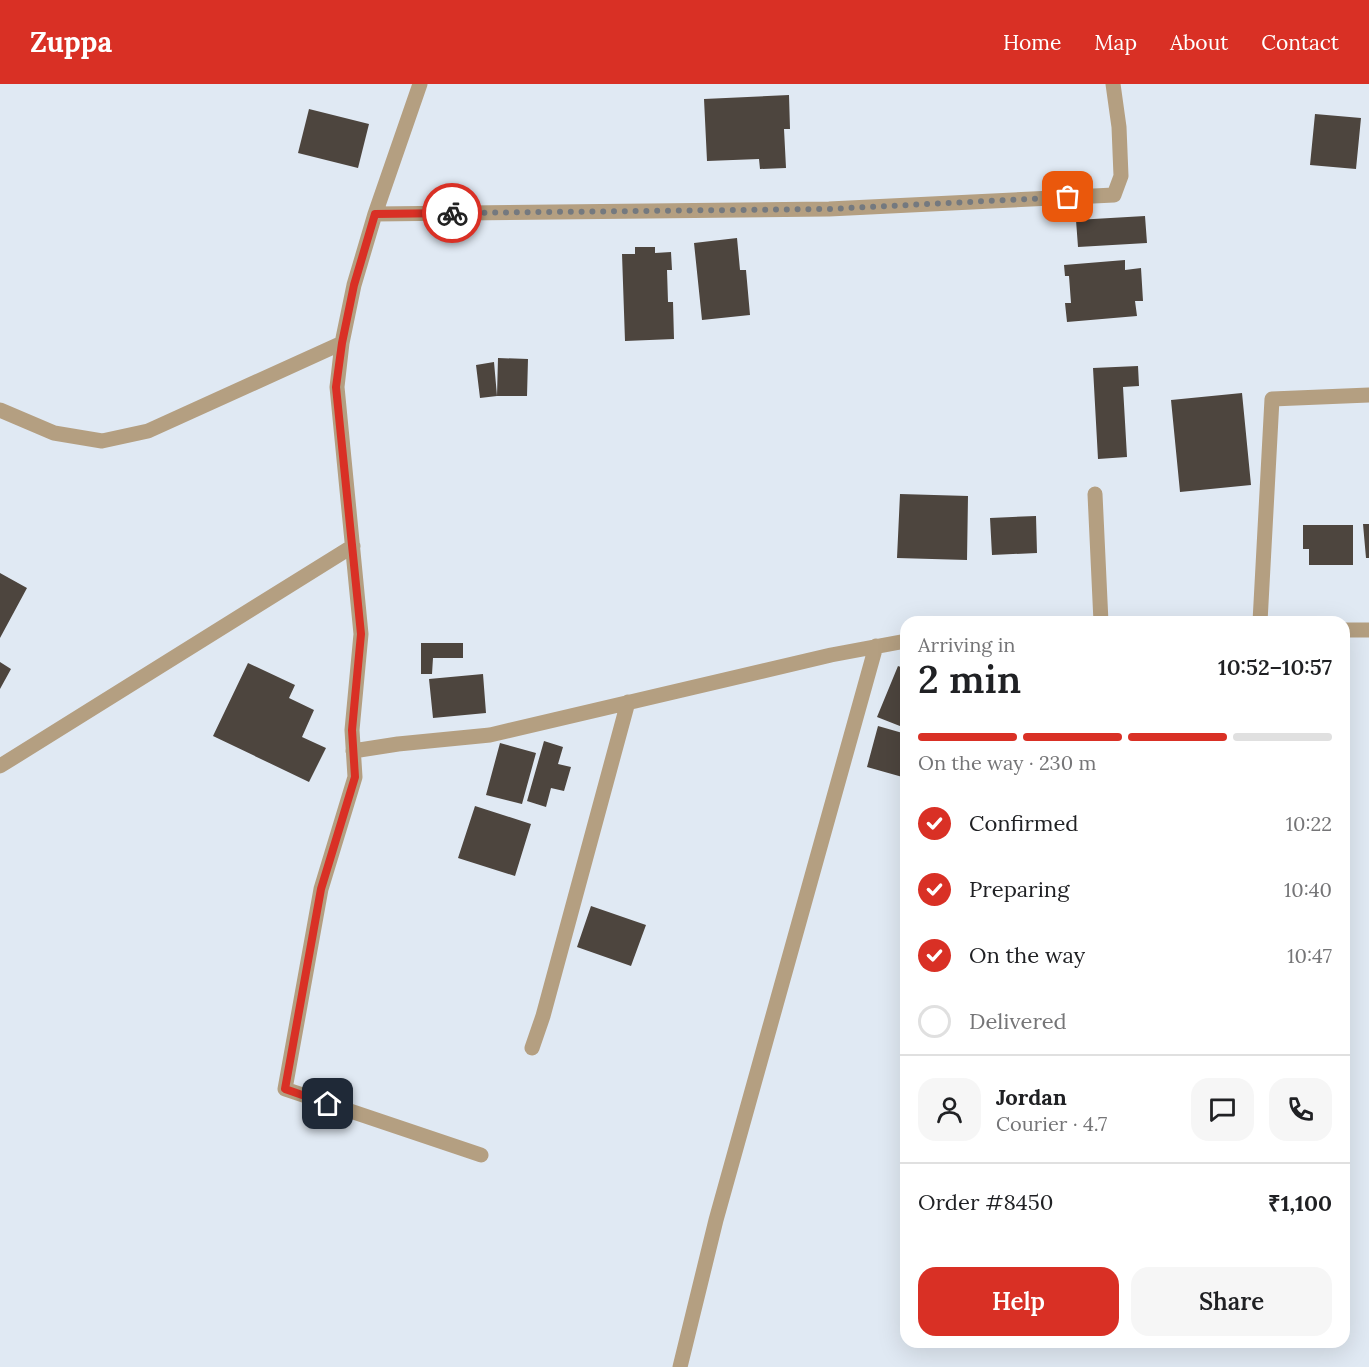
<!DOCTYPE html>
<html lang="en">
<head>
<meta charset="utf-8">
<style>
  body { margin:0; font-family:Lora,serif; background:#f6f6f6; color:#202124; height:100vh; display:flex; flex-direction:column; font-size:22px; white-space:nowrap }
  * { box-sizing:border-box; margin:0 }
  p { font-size:20px; color:#757577 }
  .icon { flex:none; width:33px; height:33px; fill:none; stroke:currentColor; stroke-width:2; stroke-linecap:round; stroke-linejoin:round }
  .map { position:relative; flex:1; overflow:hidden }
  .sheet { position:absolute; left:900px; top:532px; width:450px; height:732px; display:flex; flex-direction:column; background:#fff; border-radius:18px; box-shadow:0 6px 24px #0002 }
  .sheet>* { flex:none }
  .pin { position:absolute; display:grid; place-items:center; width:51px; height:51px; color:#fff; margin:-26px; border-radius:12px; box-shadow:0 3px 9px #0006 }
  .courier { position:absolute; display:grid; place-items:center; width:60px; height:60px; margin:-30px; border:4px solid #d93025; border-radius:50%; background:#fff; color:#222; box-shadow:0 2px 8px #0007 }
  .headline em { font-style:normal; font-weight:600 }
  .headline div { display:flex; flex-direction:column-reverse }
  .headline { display:flex; align-items:center; justify-content:space-between; height:102px; padding:0 18px }
  h1 { font-size:39px; font-weight:600; line-height:45px }
  .bar { display:grid; grid-template-columns:repeat(4,1fr); gap:9px 6px; align-content:center; height:72px; padding:0 18px }
  .bar i { height:8px; border-radius:4px; background:#e0e0e0 }
  .bar .active { background:#d93025 }
  .bar p { grid-column:span 4 }
  .line { display:flex; align-items:center; gap:15px; padding:0 18px; border-top:2px solid #e0e0e0 }
  .line div { flex:1 }
  .round { display:grid; place-items:center; flex:none; width:63px; height:63px; border-radius:18px; background:#f6f6f6 }
  ol { padding:0 18px; list-style:none }
  li { display:flex; align-items:center; gap:18px; height:66px }
  li p { margin-inline-start:auto }
  li .icon { padding:6px; border-radius:50%; background:#d93025; color:#fff; stroke-width:4 }
  li:last-child { color:#757577 }
  li i { width:33px; height:33px; border:3px solid #e0e0e0; border-radius:50% }
  .cta { display:flex; gap:12px; margin-top:auto; padding:12px 18px }
  .cta a { flex:1; height:69px; border-radius:18px; background:#d93025; color:#fff; font-size:24px; font-weight:600; line-height:69px; text-align:center }
  .cta a+a { background:#f6f6f6; color:#202124 }
  header { display:flex; align-items:center; gap:36px; box-sizing:border-box; height:84px; padding:0 30px; background:#d93025; color:#fff }
  header strong { font-size:28px }
  nav { display:flex; gap:33px; margin-inline-start:auto; font-size:21px }
  .map>svg:first-child { display:block }
  .building { fill:#4d453e }
  .lines { fill:none; stroke-linecap:round; stroke-linejoin:round }
  .street { stroke:#b49f81; stroke-width:15 }
  .done { stroke:#74797f; stroke-width:6; stroke-dasharray:0 10.8 }
  .route { stroke:#d93025; stroke-width:8 }
</style>
</head>
<body>
<header>
<strong>Zuppa</strong>
<nav><a>Home</a><a>Map</a><a>About</a><a>Contact</a></nav>
</header>
<div class="map">
<svg width="1369" height="1283" viewBox="0 0 1369 1283">
  <rect width="100%" height="100%" fill="#e0e9f3"/>
  <path class="building" d="M 789,11 L 790,45 L 784,45 L 786,84 L 760,85 L 759,75 L 707,77 L 704,15 Z
    M 309,25 L 369,40 L 358,84 L 298,69 Z
    M 1315,30 L 1361,34 L 1356,85 L 1310,81 Z
    M 1145,132 L 1147,159 L 1078,163 L 1076,136 Z
    M 737,154 L 740,186 L 746,186 L 750,231 L 702,236 L 694,159 Z
    M 635,163 L 655,163 L 655,169 L 671,168 L 672,186 L 667,186 L 668,218 L 673,218 L 674,255 L 625,257 L 622,170 L 635,170 Z
    M 1125,176 L 1125,186 L 1141,184 L 1143,217 L 1135,217 L 1137,232 L 1067,238 L 1065,219 L 1071,219 L 1069,192 L 1065,192 L 1064,181 Z
    M 498,274 L 528,275 L 527,312 L 497,312 L 480,314 L 476,281 L 494,278 L 497,312 Z
    M 1138,282 L 1139,302 L 1123,303 L 1127,373 L 1098,375 L 1093,284 Z
    M 1242,309 L 1251,401 L 1180,408 L 1171,316 Z
    M 900,410 L 968,412 L 967,476 L 897,474 Z
    M 1036,432 L 1037,469 L 992,471 L 990,434 Z
    M 1363,440 L 1369,440 L 1369,474 L 1366,474 Z
    M 1303,441 L 1353,441 L 1353,481 L 1309,481 L 1309,465 L 1303,465 Z
    M 0,489 L 27,504 L 0,554 Z
    M 421,559 L 463,559 L 463,574 L 433,574 L 432,590 L 421,590 Z
    M 0,578 L 11,585 L 0,605 Z
    M 248,579 L 295,601 L 289,614 L 314,626 L 302,653 L 326,664 L 309,698 L 213,652 Z
    M 898,582 L 906,585 L 905,644 L 877,633 Z
    M 483,590 L 486,629 L 433,634 L 429,595 Z
    M 878,642 L 906,650 L 906,694 L 867,683 Z
    M 544,657 L 563,663 L 558,680 L 571,683 L 564,707 L 551,704 L 546,723 L 527,717 Z
    M 500,659 L 536,669 L 522,720 L 486,711 Z
    M 475,722 L 531,740 L 515,792 L 458,774 Z
    M 591,822 L 646,841 L 631,882 L 577,863 Z"/>
  <g class="lines">
    <path class="street" d="M 420,0 L 375,130 L 829,125 L 1114,111 L 1121,92 L 1119,43 L 1113,0
      M 375,130 L 354,201 L 342,259 L 337,303 L 361,550 L 352,646 L 355,693 L 321,805 L 285,1005 L 481,1071
      M 0,326 L 54,349 L 102,357 L 148,347 L 342,259
      M 1095,410 L 1101,538
      M 1260,538 L 1272,315 L 1369,311
      M 1344,546 L 1369,546
      M 353,667 L 398,660 L 490,651 L 831,571 L 906,557
      M 0,682 L 353,462
      M 532,964 L 543,932 L 628,618
      M 680,1283 L 716,1136 L 876,562"/>
  </g>
  <g class="lines">
    <path class="done" d="M 452,129 L 829,125 L 1068,113"/>
    <path class="route" d="M 328,1020 L 285,1005 L 321,805 L 355,693 L 352,646 L 361,550 L 336,303 L 342,259 L 354,201 L 375,130 L 452,129"/>
  </g>
</svg>
<div class="pin" style="left:1068px;top:113px;background:#ea580c"><svg class="icon" aria-label="bag" viewBox="0 0 24 24"><path d="M5 8h14l-1 12H6zM9 8a3 3 0 0 1 6 0"/></svg></div>
<div class="pin" style="left:328px;top:1020px;background:#1f2937"><svg class="icon" aria-label="home" viewBox="0 0 24 24"><path d="M3 11l9-7 9 7M6 9v11h12V9"/></svg></div>
<div class="courier" style="left:452px;top:129px"><svg class="icon" aria-label="bike" viewBox="0 0 24 24"><circle cx="6" cy="16" r="4"/><circle cx="18" cy="16" r="4"/><path d="M6 16l4-8h5l3 8M10 8l3 8H6M13 5h3"/></svg></div>
<section class="sheet">
<div class="headline"><div><h1>2 min</h1><p>Arriving in</p></div><em>10:52–10:57</em></div>
<div class="bar"><i class="active"></i><i class="active"></i><i class="active"></i><i></i><p>On the way · 230 m</p></div>
<ol>
<li><svg class="icon" aria-label="check" viewBox="0 0 24 24"><path d="M5 12l5 5 9-10"/></svg>Confirmed<p>10:22</p></li>
<li><svg class="icon" aria-label="check" viewBox="0 0 24 24"><path d="M5 12l5 5 9-10"/></svg>Preparing<p>10:40</p></li>
<li><svg class="icon" aria-label="check" viewBox="0 0 24 24"><path d="M5 12l5 5 9-10"/></svg>On the way<p>10:47</p></li>
<li><i></i>Delivered</li>
</ol>
<div class="line" style="height:108px"><a class="round"><svg class="icon" aria-label="person" viewBox="0 0 24 24"><circle cx="12" cy="8" r="4"/><path d="M4 21q1-7 8-7t8 7"/></svg></a><div><b>Jordan</b><p>Courier · 4.7</p></div><a class="round"><svg class="icon" aria-label="chat" viewBox="0 0 24 24"><path d="M4 5h16v11H9l-5 4z"/></svg></a><a class="round"><svg class="icon" aria-label="phone" viewBox="0 0 24 24"><path d="M5 4h4l2 5-3 2q2 4 5 5l2-3 5 2v4C11 20 4 13 5 4z"/></svg></a></div>
<div class="line" style="height:78px"><div>Order #8450</div><b>₹1,100</b></div>
<div class="cta"><a>Help</a><a>Share</a></div>
</section>
</div>
</body>
</html>
